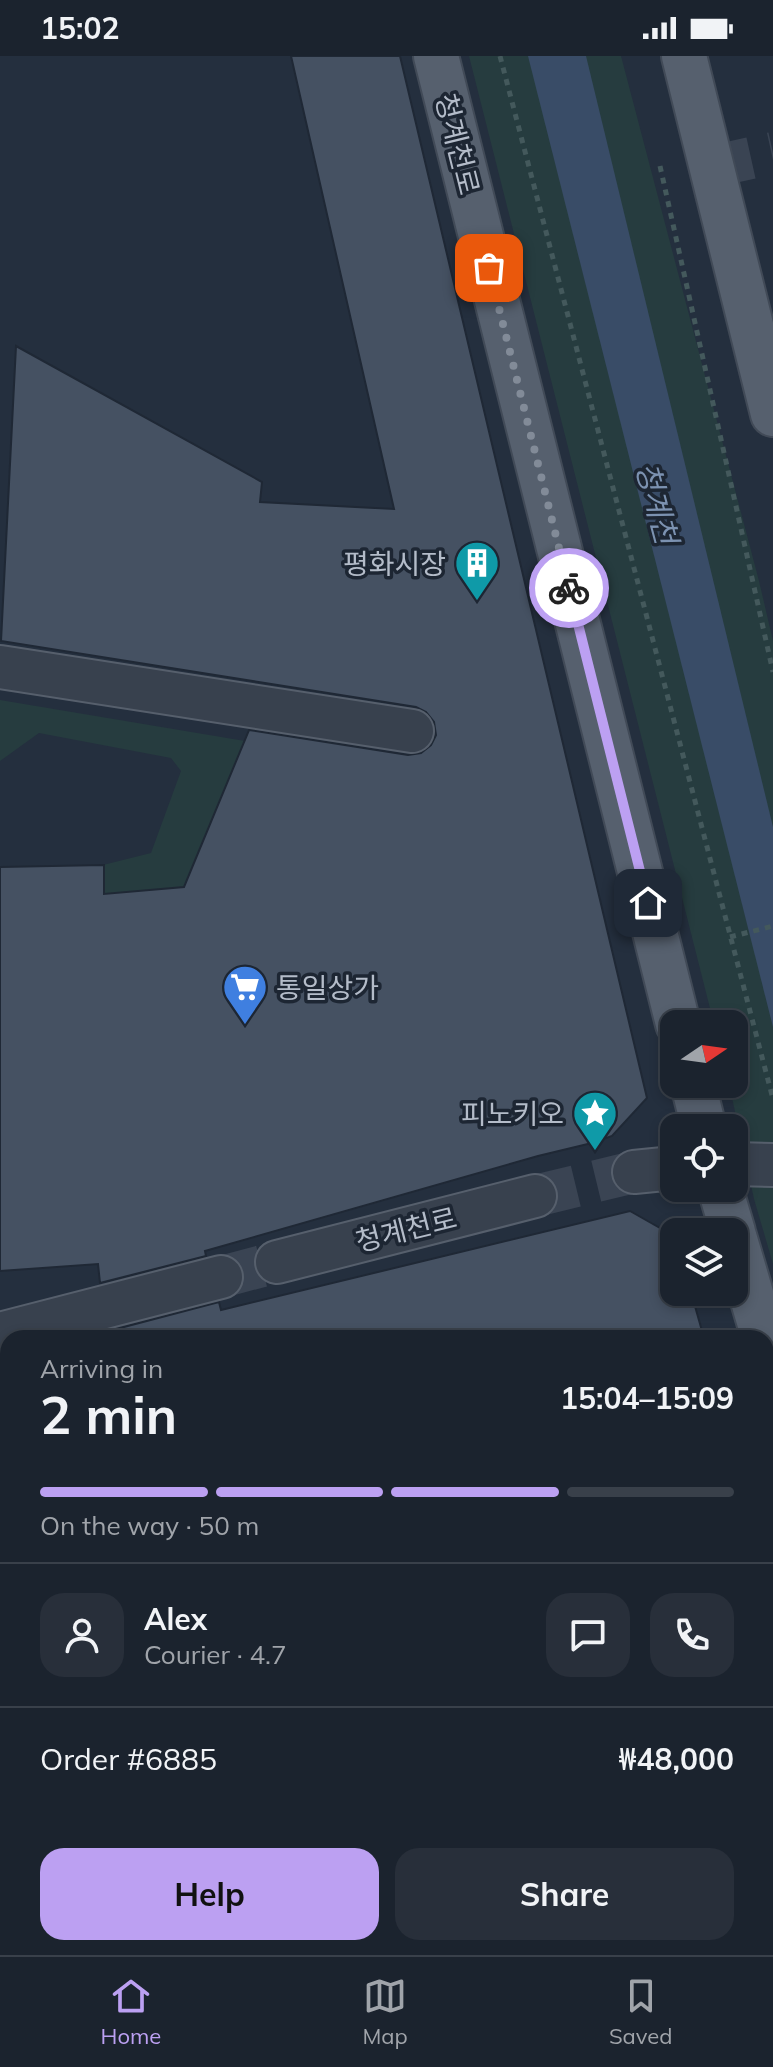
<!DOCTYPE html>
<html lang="en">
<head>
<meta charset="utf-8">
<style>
  body { margin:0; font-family:Mulish,"Noto Sans KR",sans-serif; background:#282f3a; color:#f1f3f6; height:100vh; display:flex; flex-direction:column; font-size:30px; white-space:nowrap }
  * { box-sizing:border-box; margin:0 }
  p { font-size:26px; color:#a0a4aa }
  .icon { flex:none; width:44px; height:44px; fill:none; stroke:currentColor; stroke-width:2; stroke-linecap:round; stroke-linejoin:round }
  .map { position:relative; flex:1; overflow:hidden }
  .panel { position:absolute; left:0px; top:1274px; width:774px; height:626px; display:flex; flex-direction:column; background:#1b232e; border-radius:24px 24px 0 0; box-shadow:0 4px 12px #0003,0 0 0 2px #39404a }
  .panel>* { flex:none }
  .needle { width:52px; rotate:77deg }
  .tools { position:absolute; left:660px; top:954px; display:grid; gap:16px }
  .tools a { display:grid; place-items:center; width:88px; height:88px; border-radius:16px; background:#1b232e; box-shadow:0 4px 12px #0003,0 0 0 2px #39404a; font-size:40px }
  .pin { position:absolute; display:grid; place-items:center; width:68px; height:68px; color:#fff; margin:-34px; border-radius:16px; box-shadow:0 4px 12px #0006 }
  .courier { position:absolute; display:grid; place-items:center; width:80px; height:80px; margin:-40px; border:6px solid #bca0f2; border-radius:50%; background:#fff; color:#222; box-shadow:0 2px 10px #0007 }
  .overview em { font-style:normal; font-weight:700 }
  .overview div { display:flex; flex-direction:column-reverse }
  .overview { display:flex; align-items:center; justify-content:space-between; height:136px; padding:0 40px }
  h1 { font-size:52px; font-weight:700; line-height:60px }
  .bar { display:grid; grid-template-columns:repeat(4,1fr); gap:12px 8px; align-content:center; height:96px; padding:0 40px }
  .bar i { height:10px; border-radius:6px; background:#39404a }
  .bar .active { background:#bca0f2 }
  .bar p { grid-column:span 4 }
  .line { display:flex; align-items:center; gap:20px; padding:0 40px; border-top:2px solid #39404a }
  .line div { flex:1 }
  .round { display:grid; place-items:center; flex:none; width:84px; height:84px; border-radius:24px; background:#282f3a }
  .action { display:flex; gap:16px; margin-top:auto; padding:16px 40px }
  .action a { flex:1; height:92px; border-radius:24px; background:#bca0f2; color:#111; font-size:32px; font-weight:700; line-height:92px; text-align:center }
  .action a+a { background:#282f3a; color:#f1f3f6 }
  .status { display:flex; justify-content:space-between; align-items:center; height:56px; padding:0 40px; background:#1b232e; direction:ltr }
  .status svg { height:22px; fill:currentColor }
  .dock { display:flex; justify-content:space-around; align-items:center; height:112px; border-top:2px solid #39404a; background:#1b232e; font-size:22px; color:#a0a4aa }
  .dock a { display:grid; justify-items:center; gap:4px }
  .dock .active { color:#bca0f2 }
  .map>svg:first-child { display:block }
  .green { fill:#263c3f }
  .water { fill:#394c67 }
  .building { fill:#455162; stroke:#1f2835; stroke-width:2 }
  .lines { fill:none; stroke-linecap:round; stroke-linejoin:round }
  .street-tunnel { stroke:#3a4453; stroke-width:42; stroke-dasharray:42 21; stroke-linecap:butt }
  .street-casing { stroke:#565f6c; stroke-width:46 }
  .primary-casing { stroke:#414a57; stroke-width:48 }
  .path { stroke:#44595c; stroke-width:5; stroke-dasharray:6 6; stroke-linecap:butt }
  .street { stroke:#38414e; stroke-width:42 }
  .primary { stroke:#56606e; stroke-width:44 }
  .done { stroke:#828b98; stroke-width:8; stroke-dasharray:0 14.4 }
  .route { stroke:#bca0f2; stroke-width:10 }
  .labels { text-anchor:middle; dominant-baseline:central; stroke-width:7; stroke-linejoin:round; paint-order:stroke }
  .street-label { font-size:28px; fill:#b4bcc9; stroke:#1d2633 }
  .poi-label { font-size:28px; fill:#b4bcc9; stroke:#1d2633; text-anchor:end }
  .water-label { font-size:30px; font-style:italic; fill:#7c92b1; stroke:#1d2633 }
</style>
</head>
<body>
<div class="status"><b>15:02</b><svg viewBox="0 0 49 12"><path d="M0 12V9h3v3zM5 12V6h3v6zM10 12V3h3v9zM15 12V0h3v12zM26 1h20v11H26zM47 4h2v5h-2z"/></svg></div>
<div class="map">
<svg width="773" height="1899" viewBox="0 0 773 1899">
  <rect width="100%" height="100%" fill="#242f3e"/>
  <path class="green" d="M 469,0 L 621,0 L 759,525 L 773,585 L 773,1208 L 754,1143 L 729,1028 L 734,1028 L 734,968 L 714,968 Z
    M 0,644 L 245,685 L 184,831 L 127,836 L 109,1064 L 103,809 L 151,797 L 181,715 L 171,702 L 39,677 L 0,705 Z"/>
  <path class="water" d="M 528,0 L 586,0 L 773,771 L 773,971 Z"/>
  <path class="building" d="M 291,0 L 400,0 L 647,1042 L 612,1080 L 592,1087 L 538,1100 L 205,1195 L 206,1200 L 100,1227 L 98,1208 L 0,1215 L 0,811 L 104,809 L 104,838 L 184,831 L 249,674 L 408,699 L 421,697 L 431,689 L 436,679 L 434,666 L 426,656 L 416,651 L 1,585 L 16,290 L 262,426 L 260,446 L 394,453 Z
    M 630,1155 L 674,1180 L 674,1236 L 691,1236 L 704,1282 L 106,1282 L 105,1276 L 219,1246 L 221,1254 Z"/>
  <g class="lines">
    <path class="street-tunnel" d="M 710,111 L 773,97
      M 535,1140 L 634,1116
      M 221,1221 L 277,1206"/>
    <g class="street-casing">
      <path id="street" d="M 0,611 L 412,675
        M 734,1108 L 773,1109
        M 634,1116 L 674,1112
        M 277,1206 L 535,1140
        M 0,1278 L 221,1221
        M 0,1624 L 8,1621
        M 705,1892 L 706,1899"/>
    </g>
    <g class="primary-casing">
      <path id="primary" d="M 436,0 L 678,968
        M 684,0 L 773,358
        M 693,1028 L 704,1072
        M 720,1132 L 733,1176
        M 734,1180 L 764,1282"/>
    </g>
    <path class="path" d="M 500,0 L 773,1043
      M 660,110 L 773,616
      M 730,881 L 773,870
      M 0,1752 L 8,1736
      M 395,1892 L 397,1899"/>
    <use href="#street" class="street"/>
    <use href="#primary" class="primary"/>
  </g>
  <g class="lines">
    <path class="done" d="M 489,212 L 569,532"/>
    <path class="route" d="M 569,532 L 648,847"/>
  </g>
  <defs>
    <g id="building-pin" transform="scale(2.3)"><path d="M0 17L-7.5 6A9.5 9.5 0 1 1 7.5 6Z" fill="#0f9aa8" stroke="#1d2633"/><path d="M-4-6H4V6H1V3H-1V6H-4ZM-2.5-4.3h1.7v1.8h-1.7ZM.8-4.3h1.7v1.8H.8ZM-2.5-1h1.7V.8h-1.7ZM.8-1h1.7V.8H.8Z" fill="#fff"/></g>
    <g id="supermarket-pin" transform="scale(2.3)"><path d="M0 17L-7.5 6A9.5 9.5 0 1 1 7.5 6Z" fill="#3f7fe0" stroke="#1d2633"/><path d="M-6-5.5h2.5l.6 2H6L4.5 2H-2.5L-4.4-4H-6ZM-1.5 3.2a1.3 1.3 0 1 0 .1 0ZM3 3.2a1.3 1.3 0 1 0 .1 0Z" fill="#fff"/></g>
    <g id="sight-pin" transform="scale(2.3)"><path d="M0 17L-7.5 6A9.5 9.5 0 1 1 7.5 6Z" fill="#0f9aa8" stroke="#1d2633"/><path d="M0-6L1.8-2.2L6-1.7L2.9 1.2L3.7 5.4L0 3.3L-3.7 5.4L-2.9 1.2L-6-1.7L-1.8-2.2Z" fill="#fff"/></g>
  </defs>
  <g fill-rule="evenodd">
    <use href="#building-pin" x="477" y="507"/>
    <use href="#supermarket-pin" x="245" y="931"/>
    <use href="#sight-pin" x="595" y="1057"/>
  </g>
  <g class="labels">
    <g class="street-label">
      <text transform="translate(458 88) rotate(76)">청계천로</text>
      <text transform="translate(406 1173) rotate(-14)">청계천로</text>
    </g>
    <g class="poi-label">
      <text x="446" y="507">평화시장</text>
      <text x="276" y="931" text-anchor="start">통일상가</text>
      <text x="564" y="1057">피노키오</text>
    </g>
    <g class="water-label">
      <text transform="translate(657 447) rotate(75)">청계천</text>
    </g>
  </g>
</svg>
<div class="tools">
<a><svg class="needle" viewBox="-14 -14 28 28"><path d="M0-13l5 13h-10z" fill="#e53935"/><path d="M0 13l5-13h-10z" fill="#a0a4aa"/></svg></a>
<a><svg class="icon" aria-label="locate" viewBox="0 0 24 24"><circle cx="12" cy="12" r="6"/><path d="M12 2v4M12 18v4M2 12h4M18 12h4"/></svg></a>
<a><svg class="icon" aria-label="layers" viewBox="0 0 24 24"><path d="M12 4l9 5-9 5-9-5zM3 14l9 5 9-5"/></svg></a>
</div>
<div class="pin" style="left:489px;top:212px;background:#ea580c"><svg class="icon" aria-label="bag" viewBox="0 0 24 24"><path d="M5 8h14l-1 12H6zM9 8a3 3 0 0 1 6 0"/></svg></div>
<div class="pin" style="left:648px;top:847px;background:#1f2937"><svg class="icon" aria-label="home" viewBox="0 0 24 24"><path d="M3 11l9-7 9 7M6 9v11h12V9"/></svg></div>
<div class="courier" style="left:569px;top:532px"><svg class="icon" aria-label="bike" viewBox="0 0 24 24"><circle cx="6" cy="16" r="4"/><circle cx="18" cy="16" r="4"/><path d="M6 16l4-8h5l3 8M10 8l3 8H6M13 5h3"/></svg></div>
<section class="panel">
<div class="overview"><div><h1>2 min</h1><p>Arriving in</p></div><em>15:04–15:09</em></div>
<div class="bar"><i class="active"></i><i class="active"></i><i class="active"></i><i></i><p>On the way · 50 m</p></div>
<div class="line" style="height:144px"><a class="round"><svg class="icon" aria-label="person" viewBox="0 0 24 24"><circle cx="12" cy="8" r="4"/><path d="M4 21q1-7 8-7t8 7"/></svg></a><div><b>Alex</b><p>Courier · 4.7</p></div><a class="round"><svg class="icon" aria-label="chat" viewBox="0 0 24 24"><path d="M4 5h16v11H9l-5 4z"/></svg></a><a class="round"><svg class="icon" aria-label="phone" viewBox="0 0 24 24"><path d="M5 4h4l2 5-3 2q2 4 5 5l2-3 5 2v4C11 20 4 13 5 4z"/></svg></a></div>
<div class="line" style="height:104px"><div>Order #6885</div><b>₩48,000</b></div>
<div class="action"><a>Help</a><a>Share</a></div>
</section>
</div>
<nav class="dock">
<a class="active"><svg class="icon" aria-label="home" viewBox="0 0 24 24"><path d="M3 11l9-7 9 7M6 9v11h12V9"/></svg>Home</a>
<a><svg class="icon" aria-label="map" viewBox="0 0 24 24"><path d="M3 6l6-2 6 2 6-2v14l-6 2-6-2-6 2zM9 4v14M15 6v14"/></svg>Map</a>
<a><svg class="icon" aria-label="saved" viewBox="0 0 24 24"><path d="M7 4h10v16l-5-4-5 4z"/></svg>Saved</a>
</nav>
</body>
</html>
